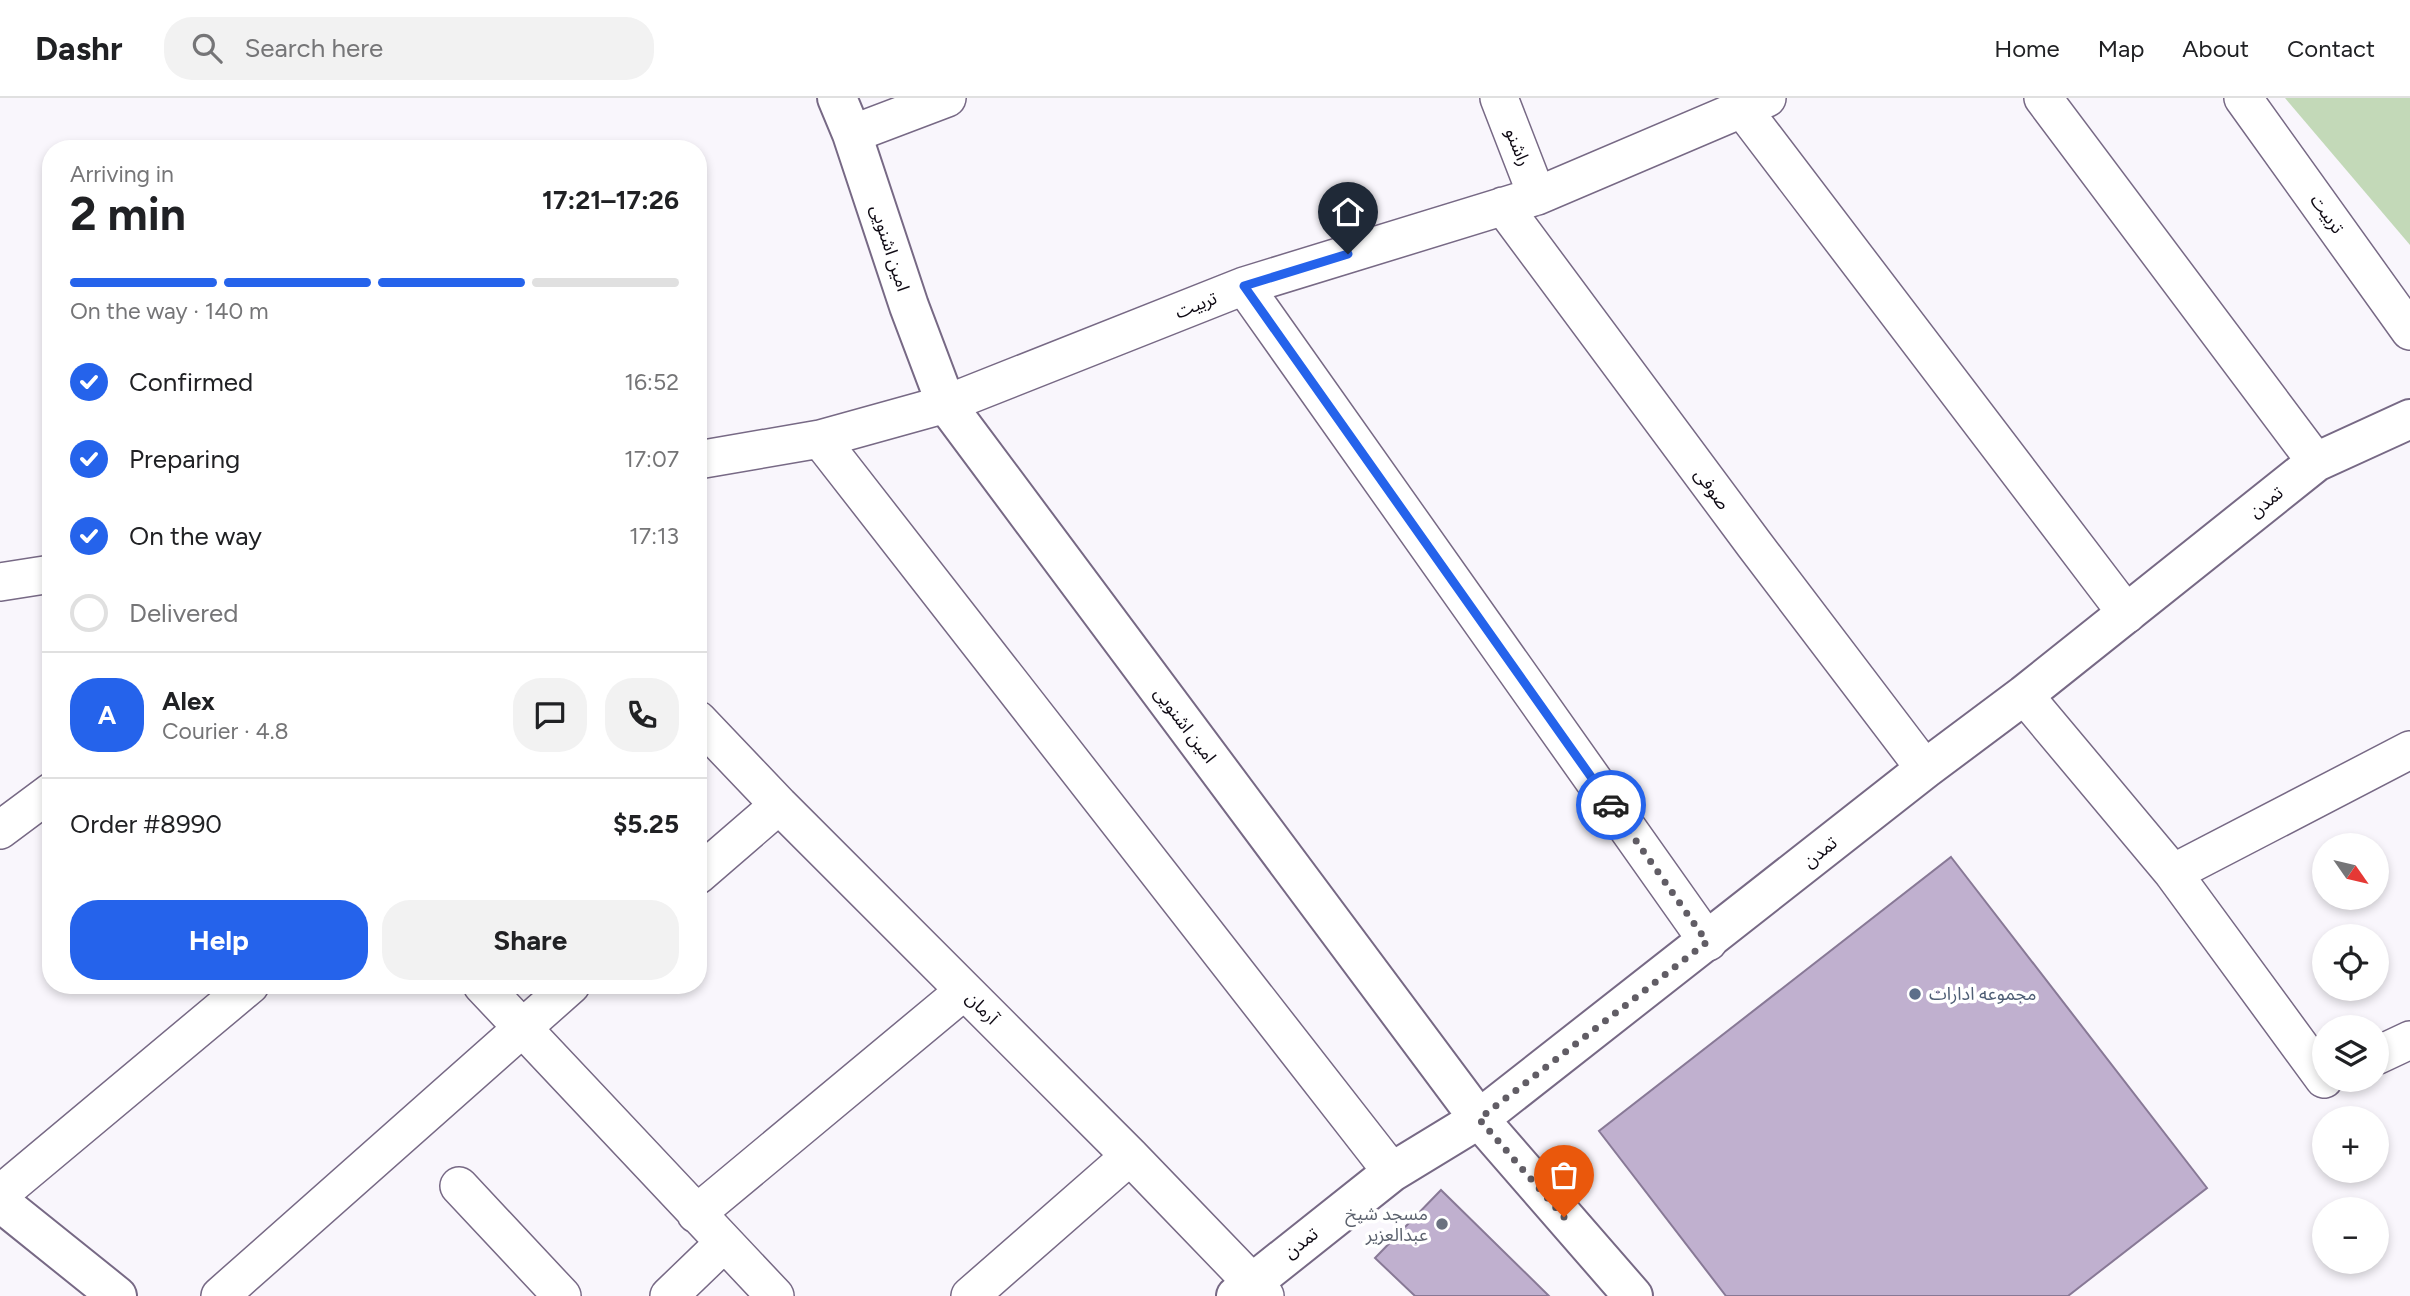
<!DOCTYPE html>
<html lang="en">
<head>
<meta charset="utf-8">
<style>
  body { margin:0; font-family:Figtree,"Noto Sans Arabic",sans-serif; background:#f2f2f2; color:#202124; height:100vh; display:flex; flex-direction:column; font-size:26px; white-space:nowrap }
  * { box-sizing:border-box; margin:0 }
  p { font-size:23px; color:#757577 }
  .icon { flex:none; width:38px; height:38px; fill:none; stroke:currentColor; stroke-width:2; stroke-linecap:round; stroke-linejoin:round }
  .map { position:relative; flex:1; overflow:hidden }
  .details { position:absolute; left:42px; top:42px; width:665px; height:854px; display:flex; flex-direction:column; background:#fff; border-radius:28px; box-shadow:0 4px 10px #0003 }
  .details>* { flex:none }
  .needle { width:46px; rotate:124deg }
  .controls { position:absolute; left:2312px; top:735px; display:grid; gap:14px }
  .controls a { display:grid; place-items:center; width:77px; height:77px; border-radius:50%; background:#fff; box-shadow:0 4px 10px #0003; font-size:35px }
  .pin { position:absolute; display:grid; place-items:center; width:60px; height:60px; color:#fff; margin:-72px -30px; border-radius:50% 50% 50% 0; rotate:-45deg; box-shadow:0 0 7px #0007 }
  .pin .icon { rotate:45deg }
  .courier { position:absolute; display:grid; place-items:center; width:70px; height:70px; margin:-35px; border:5px solid #2563eb; border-radius:50%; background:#fff; color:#222; box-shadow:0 2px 9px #0007 }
  .headline em { font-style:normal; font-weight:700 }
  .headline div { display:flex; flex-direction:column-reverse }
  .headline { display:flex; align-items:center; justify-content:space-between; height:119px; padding:0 28px }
  h1 { font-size:46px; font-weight:700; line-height:52px }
  .bar { display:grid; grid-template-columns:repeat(4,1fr); gap:10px 7px; align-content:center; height:84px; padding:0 28px }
  .bar i { height:9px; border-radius:5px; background:#e0e0e0 }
  .bar .selected { background:#2563eb }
  .bar p { grid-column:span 4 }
  .line { display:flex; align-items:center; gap:18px; padding:0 28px; border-top:2px solid #e0e0e0 }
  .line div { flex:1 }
  .round { display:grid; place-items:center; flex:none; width:74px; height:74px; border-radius:28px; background:#f2f2f2 }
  ol { padding:0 28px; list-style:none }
  li { display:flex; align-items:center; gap:21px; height:77px }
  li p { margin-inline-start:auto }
  li .icon { padding:7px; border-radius:50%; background:#2563eb; color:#fff; stroke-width:4 }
  li:last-child { color:#757577 }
  li i { width:38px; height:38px; border:4px solid #e0e0e0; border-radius:50% }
  .primary-button { display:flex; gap:14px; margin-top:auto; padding:14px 28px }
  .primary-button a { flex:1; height:80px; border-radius:28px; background:#2563eb; color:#fff; font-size:28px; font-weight:700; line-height:80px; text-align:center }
  .primary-button a+a { background:#f2f2f2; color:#202124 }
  header { display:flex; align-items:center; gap:42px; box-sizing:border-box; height:98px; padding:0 35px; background:#fff; border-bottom:2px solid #e0e0e0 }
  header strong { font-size:33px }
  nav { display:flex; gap:38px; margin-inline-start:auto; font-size:24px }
  .search { width:490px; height:63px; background:#f2f2f2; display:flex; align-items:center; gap:18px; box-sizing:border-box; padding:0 24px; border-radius:28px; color:#757577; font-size:26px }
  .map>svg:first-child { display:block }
  .green { fill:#c3d9b8 }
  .building { fill:#c0b0cf; stroke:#887996; stroke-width:2 }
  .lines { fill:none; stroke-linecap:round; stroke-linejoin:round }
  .minor-casing { stroke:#776985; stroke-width:40 }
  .tertiary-casing { stroke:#776985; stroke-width:42 }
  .minor { stroke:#fff; stroke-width:37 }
  .tertiary { stroke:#fff; stroke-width:38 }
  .done { stroke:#615d65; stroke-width:7; stroke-dasharray:0 12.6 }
  .route { stroke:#2563eb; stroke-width:9 }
  .service-dot { fill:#5c6f8a; stroke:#fff; stroke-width:2.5 }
  .worship-dot { fill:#6b7280; stroke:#fff; stroke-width:2.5 }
  .labels { text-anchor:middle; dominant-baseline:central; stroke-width:7; stroke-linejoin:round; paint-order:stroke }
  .street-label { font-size:18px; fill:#0f0a14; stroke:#fff }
  .service-label { font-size:18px; fill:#4e5e75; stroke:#fff; text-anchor:start }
  .worship-label { font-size:18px; fill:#5b616d; stroke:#fff; text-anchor:end }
</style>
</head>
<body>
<header>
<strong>Dashr</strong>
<div class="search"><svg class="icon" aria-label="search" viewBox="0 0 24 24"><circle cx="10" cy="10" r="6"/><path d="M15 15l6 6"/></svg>Search here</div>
<nav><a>Home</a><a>Map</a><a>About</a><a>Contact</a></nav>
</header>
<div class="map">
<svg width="2410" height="1198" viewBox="0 0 2410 1198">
  <rect width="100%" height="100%" fill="#f9f6fc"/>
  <path class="green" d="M 2285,0 L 2410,0 L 2410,147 Z"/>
  <path class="building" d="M 1951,759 L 2207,1090 L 2068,1198 L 1726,1198 L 1599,1033 Z
    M 1441,1092 L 1549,1198 L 1415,1198 L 1375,1160 Z"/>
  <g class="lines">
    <g class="minor-casing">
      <path id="minor" d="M 1499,0 L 1537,98
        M 2043,0 L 2316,364
        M 2243,0 L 2410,233
        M 1741,9 L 2127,516
        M 852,36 L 947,0
        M 1503,108 L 1754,446 L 1925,671
        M 1244,188 L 1708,844
        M 820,341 L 1392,1074
        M 698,362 L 820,341 L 946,306 L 1244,188 L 1537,98 L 1767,0
        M 0,484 L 51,476
        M 2024,597 L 2173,775 L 2324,981
        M 698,622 L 779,707 L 1130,1058 L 1265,1198
        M 0,732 L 51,694
        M 2173,775 L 2410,652
        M 698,777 L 779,707
        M 482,887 L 775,1198
        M 2376,958 L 2410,942
        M 459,1088 L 562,1198
        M 0,1096 L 250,887
        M 696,1116 L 964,893
        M 220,1198 L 571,887
        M 669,1198 L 724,1145
        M 970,1198 L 1130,1058"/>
    </g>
    <g class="tertiary-casing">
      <path id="tertiary" d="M 837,0 L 852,36 L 909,208 L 946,306 L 1479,1021 L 1633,1198
        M 0,1104 L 117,1198
        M 1236,1198 L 1392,1074 L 1479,1021 L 1925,671 L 2024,597 L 2316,364 L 2410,321"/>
    </g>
    <use href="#minor" class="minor"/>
    <use href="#tertiary" class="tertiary"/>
  </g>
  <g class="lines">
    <path class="done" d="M 1564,1119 L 1479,1021 L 1707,844 L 1611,707"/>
    <path class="route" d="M 1348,156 L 1244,188 L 1611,707"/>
  </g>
  <circle class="service-dot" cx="1915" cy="896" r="7"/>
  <circle class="worship-dot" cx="1442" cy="1126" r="7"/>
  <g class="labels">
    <g class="street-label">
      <text transform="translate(1518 49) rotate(68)">راشنو</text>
      <text transform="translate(2327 116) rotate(54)">تربیت</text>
      <text transform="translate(890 150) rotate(72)">امین اشنویی</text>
      <text transform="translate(1196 207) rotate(-22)">تربیت</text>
      <text transform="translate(1712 391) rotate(54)">صوفی</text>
      <text transform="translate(2266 404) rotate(-39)">تمدن</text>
      <text transform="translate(1185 627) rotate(53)">امین اشنویی</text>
      <text transform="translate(1820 754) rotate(-39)">تمدن</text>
      <text transform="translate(982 910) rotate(45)">آرمان</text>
      <text transform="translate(1301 1145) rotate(-38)">تمدن</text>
    </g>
    <g class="service-label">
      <text x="1929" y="896">مجموعه ادارات</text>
    </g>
    <g class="worship-label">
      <text x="1428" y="1116">مسجد شیخ<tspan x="1428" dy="21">عبدالعزیر</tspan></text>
    </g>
  </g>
</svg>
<div class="controls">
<a><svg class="needle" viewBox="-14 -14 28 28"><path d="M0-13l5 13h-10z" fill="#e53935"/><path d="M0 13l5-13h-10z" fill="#757577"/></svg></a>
<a><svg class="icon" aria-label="locate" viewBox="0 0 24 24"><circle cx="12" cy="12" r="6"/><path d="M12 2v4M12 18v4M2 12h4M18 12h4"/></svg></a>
<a><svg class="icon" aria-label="layers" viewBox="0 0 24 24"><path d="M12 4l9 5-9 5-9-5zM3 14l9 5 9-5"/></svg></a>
<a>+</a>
<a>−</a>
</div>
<div class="pin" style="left:1564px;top:1119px;background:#ea580c"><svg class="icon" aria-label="bag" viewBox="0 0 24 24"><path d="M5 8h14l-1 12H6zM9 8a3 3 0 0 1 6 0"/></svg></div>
<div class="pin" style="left:1348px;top:156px;background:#1f2937"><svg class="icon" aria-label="home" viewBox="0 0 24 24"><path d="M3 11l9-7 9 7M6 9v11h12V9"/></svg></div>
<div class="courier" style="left:1611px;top:707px"><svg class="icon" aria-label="car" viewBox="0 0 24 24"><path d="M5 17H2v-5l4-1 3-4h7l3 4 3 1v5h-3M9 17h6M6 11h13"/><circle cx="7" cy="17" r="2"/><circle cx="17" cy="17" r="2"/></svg></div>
<section class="details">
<div class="headline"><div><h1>2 min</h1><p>Arriving in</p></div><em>17:21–17:26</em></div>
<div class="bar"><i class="selected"></i><i class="selected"></i><i class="selected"></i><i></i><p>On the way · 140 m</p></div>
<ol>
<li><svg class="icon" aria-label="check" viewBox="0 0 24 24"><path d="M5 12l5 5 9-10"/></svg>Confirmed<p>16:52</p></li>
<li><svg class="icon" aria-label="check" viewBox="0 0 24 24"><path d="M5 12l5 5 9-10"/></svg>Preparing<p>17:07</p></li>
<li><svg class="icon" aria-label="check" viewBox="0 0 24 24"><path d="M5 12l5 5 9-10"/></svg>On the way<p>17:13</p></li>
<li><i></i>Delivered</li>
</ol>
<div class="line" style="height:126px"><b class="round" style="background:#2563eb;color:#fff">A</b><div><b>Alex</b><p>Courier · 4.8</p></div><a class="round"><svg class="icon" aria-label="chat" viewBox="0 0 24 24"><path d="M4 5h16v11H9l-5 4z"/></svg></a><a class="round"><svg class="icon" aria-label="phone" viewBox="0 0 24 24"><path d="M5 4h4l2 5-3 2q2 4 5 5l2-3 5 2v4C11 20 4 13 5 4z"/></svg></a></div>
<div class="line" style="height:91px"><div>Order #8990</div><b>$5.25</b></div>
<div class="primary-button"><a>Help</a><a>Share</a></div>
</section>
</div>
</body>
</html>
